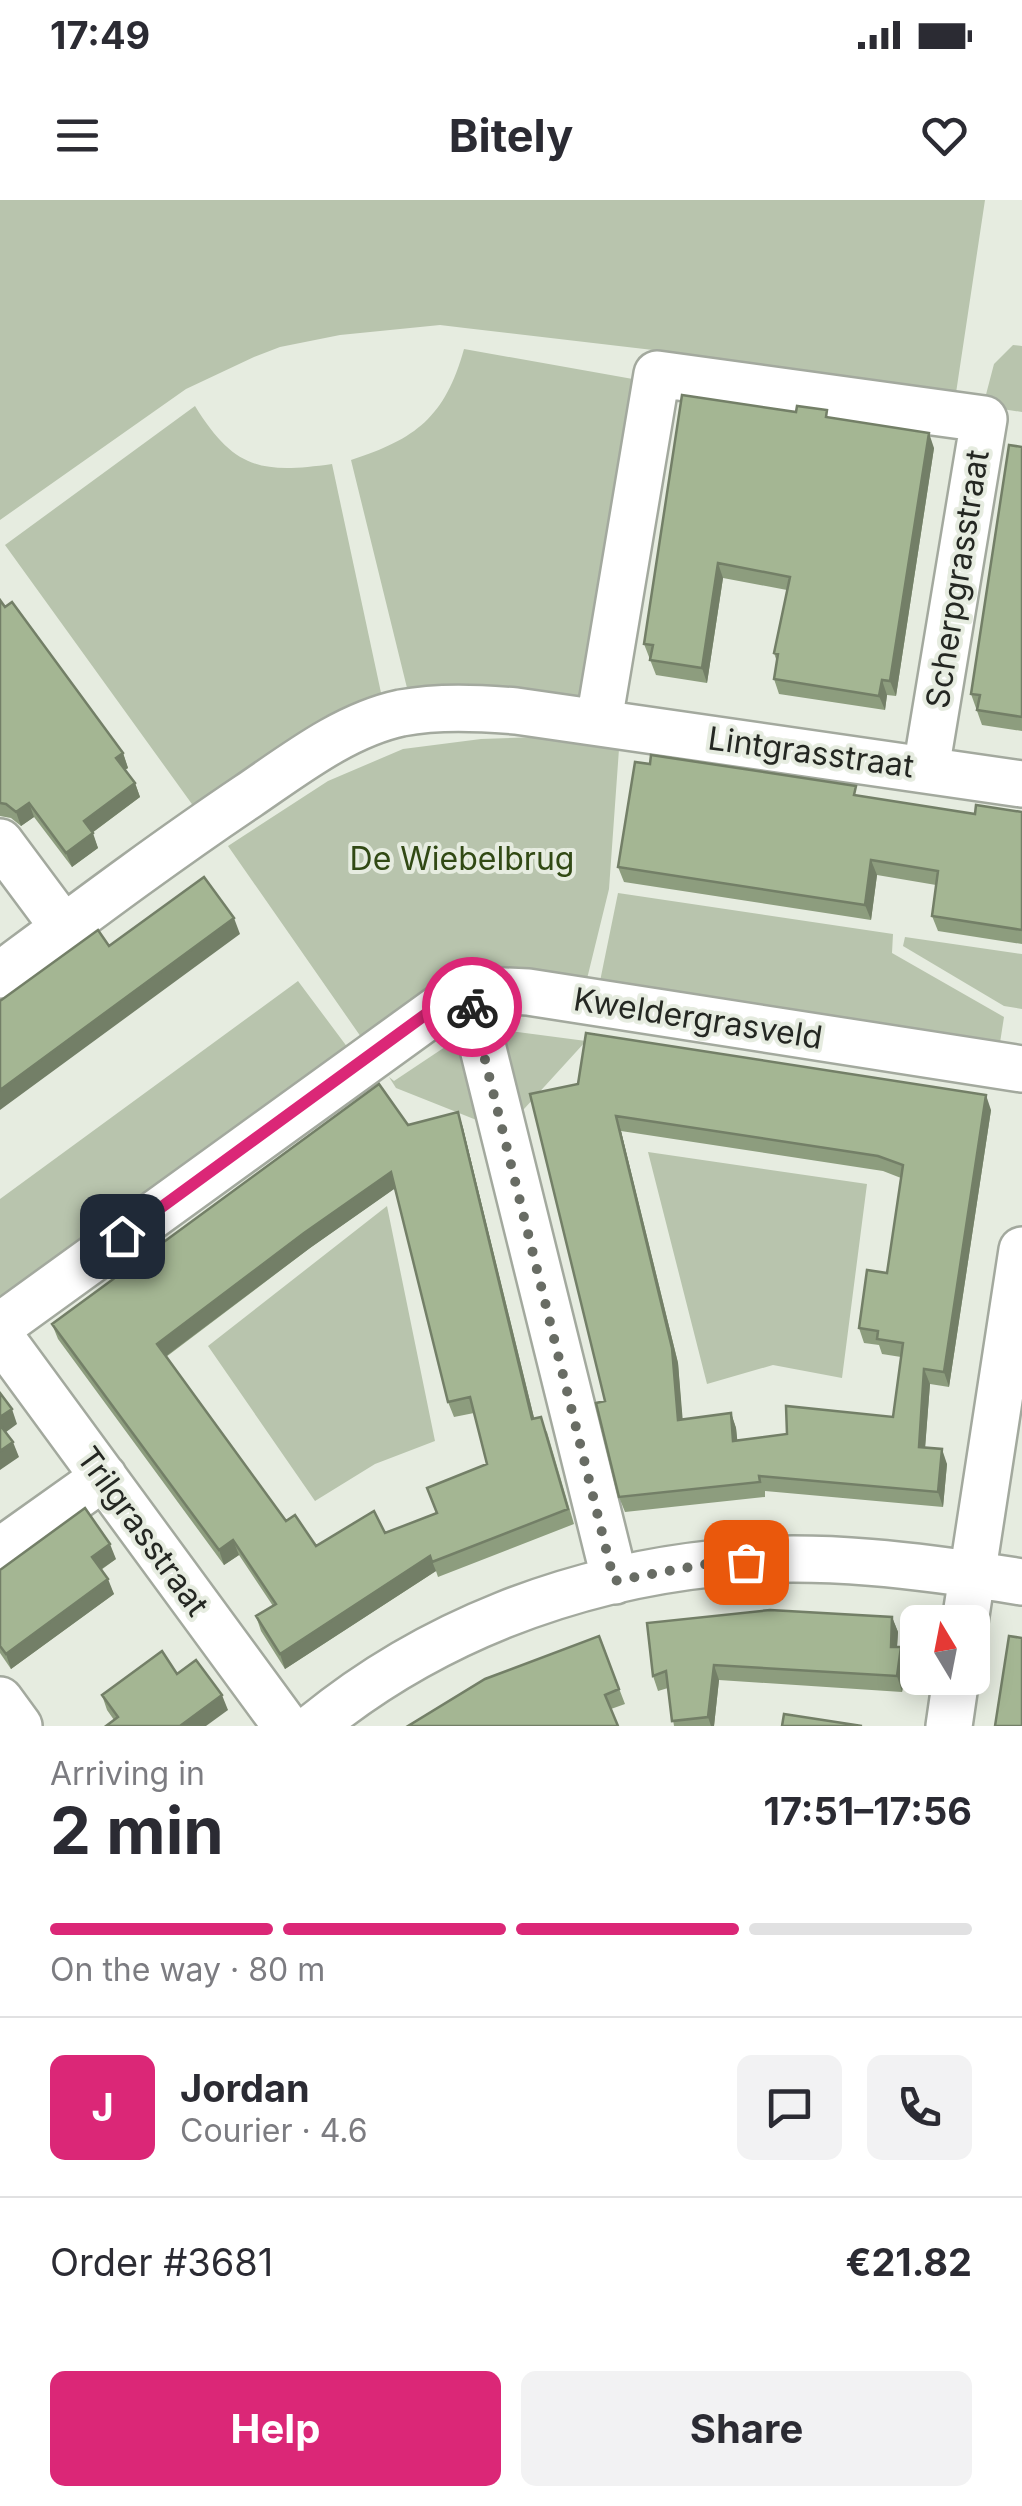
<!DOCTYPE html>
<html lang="en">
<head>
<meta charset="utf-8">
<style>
  body { margin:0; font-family:Inter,sans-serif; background:#f2f2f3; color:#2b2b33; height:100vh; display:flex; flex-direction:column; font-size:38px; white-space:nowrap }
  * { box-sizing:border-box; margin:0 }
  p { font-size:32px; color:#7c7c81 }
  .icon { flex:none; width:55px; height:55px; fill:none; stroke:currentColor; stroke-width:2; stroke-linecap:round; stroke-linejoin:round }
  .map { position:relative; height:1526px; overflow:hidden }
  .sheet { display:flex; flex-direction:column; background:#fff; flex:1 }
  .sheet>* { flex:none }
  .needle { width:65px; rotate:350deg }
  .fabs { position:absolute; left:900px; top:1405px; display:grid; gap:20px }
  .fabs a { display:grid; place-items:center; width:90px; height:90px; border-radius:15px; background:#fff; box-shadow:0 5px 25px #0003; font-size:50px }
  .pin { position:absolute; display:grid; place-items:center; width:85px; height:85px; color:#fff; margin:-42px; border-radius:20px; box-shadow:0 5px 15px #0006 }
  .courier { position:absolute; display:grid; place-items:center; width:100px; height:100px; margin:-50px; border:8px solid #db2777; border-radius:50%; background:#fff; color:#222; box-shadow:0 2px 12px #0007 }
  .summary em { font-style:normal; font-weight:700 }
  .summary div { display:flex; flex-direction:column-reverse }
  .summary { display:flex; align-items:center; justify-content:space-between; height:170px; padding:0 50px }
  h1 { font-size:65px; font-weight:700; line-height:75px }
  .bar { display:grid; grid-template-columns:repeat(4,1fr); gap:15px 10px; align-content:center; height:120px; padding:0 50px }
  .bar i { height:12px; border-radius:8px; background:#e1e1e2 }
  .bar .selected { background:#db2777 }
  .bar p { grid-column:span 4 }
  .line { display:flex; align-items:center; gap:25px; padding:0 50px; border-top:2px solid #e1e1e2 }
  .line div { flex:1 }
  .round { display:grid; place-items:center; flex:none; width:105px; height:105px; border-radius:15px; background:#f2f2f3 }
  .button { display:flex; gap:20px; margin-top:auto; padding:20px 50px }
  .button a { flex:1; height:115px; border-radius:15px; background:#db2777; color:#fff; font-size:40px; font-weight:700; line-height:115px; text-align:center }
  .button a+a { background:#f2f2f3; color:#2b2b33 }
  .status { display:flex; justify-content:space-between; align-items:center; height:70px; padding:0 50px; background:#fff; direction:ltr }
  .status svg { height:28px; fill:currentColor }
  header { display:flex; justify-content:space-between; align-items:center; height:130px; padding:0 50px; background:#fff; font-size:45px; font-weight:700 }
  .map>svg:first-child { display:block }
  .green { fill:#b8c4ad }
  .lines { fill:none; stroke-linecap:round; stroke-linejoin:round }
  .minor-casing { stroke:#a3a99e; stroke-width:50 }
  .minor { stroke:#fff; stroke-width:45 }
  .wall { fill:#8d9d7e; fill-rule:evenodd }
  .shaded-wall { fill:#737f67 }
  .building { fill:#a4b693; stroke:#737f67; stroke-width:2.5; fill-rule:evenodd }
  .done { stroke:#686c64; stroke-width:10; stroke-dasharray:0 18 }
  .route { stroke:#db2777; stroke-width:12 }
  .labels { text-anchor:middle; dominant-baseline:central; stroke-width:8; stroke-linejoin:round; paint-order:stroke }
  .street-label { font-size:32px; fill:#242722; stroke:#e6ece0 }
  .park-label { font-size:32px; fill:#314914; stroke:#e6ece0 }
</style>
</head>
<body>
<div class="status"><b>17:49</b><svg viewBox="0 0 49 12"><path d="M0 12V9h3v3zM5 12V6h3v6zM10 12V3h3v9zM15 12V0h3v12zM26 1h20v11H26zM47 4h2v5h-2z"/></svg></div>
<header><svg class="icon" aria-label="menu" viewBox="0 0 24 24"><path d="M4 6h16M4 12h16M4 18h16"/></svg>Bitely<svg class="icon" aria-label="heart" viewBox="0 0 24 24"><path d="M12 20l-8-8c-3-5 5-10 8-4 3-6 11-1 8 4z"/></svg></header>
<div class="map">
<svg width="1022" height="1526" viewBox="0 0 1022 1526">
  <rect width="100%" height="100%" fill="#e6ece0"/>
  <path class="green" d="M 0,0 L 985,0 L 956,193 L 704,156 L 465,128 L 440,125 L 340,135 L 280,147 L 254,157 L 186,189 L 0,320 Z
    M 1013,145 L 1022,146 L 1022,212 L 983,206 L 994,164 Z
    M 464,149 L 644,181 L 586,503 L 408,492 L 351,260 C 416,239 445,217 464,149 Z
    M 195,206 C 234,269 261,274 332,264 L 383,502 L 202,618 L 5,345 Z
    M 538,537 L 619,549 L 609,689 L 585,787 L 361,837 L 228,646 L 328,581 L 403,549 L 481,539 Z
    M 618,693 L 893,734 L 892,753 L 1004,817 L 999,849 L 598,791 Z
    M 905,737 L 1022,754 L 1022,809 L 1004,806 L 903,746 Z
    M 298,781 L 348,848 L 0,1102 L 0,999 Z
    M 503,830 L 586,841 L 524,909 L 515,910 L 499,841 Z
    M 460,837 L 479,921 L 396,888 L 389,877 L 394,881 Z
    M 648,952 L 867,984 L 842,1178 L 773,1165 L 707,1184 Z
    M 387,1006 L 435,1241 L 375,1264 L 315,1301 L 208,1146 Z"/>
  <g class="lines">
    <g class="minor-casing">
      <path id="minor" d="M 599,521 L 657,174 L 984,219 L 926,569
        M 0,642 L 64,728
        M 0,775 C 82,714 163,653 248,596 C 295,564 345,525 401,513 C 439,506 478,508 516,511 L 1022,584
        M 469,792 L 615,1381
        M 0,1126 L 459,794 L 485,790 L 528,792 L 1022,869
        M 0,1136 L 286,1526
        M 0,1351 L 104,1277
        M 965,1422 L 1022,1050
        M 0,1500 L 19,1526
        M 314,1526 C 429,1432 570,1378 718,1363 C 818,1352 923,1366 1022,1382
        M 949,1526 L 956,1478"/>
    </g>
    <use href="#minor" class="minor"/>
  </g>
  <path class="wall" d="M 829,217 L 934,248 L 896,496 L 887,495 L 885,510 L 779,494 L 774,479 L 777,462 L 774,453 L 787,390 L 723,378 L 707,483 L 656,475 L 644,444 Z
    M 1022,247 L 1022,531 L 982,525 L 971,494 Z
    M 0,400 L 123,553 L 128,568 L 125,570 L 135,583 L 140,597 L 92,633 L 98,648 L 72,667 L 34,617 L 21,626 L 11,618 L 0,616 Z
    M 859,596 L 975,614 L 1022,612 L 1022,744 L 938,731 L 932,716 L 936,685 L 877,675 L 871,720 L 624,682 L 618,667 Z
    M 578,884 L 991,910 L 949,1187 L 930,1184 L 925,1247 L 947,1264 L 943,1307 L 765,1291 L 765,1297 L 625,1312 L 619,1297 L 605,1201 ZM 621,931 L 883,971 L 901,978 L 887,1073 L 859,1128 L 864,1143 L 879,1145 L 882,1154 L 901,1157 L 893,1217 L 787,1234 L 737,1240 L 736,1228 L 731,1213 L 682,1219 L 678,1163 Z
    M 458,912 L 463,928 L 534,1218 L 547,1232 L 574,1324 L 438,1377 L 436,1371 L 285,1469 L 261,1431 L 256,1416 L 273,1406 L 239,1355 L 224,1365 L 58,1139 L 52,1124 ZM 395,988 L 448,1202 L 454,1217 L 474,1213 L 487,1264 L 436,1313 L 385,1333 L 316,1346 L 286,1321 L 166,1157 L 310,1048 Z
    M 116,1359 L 101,1370 L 114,1394 L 11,1469 L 0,1453 L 0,1370 Z
    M 892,1417 L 898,1432 L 897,1447 L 901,1447 L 907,1463 L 902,1492 L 719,1480 L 714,1526 L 674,1526 L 668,1488 L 658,1491 L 653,1476 L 647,1423 Z
    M 599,1436 L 625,1504 L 611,1509 L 408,1526 Z
    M 177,1474 L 228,1510 L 114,1520 L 107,1510 L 102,1495 Z"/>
  <path class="shaded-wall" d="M 929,233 L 934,248 L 896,496 L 890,481 Z
    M 718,363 L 723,378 L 707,483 L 702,468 Z
    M 882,480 L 887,495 L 885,510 L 879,496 Z
    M 123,553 L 128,568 L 121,572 L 116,558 Z
    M 135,583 L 140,597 L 89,635 L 84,621 Z
    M 29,603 L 34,617 L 21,626 L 16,612 Z
    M 93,633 L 98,648 L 72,667 L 66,653 Z
    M 871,660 L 877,675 L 871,720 L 865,705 Z
    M 234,718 L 240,734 L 0,910 L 0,890 Z
    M 986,895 L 991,910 L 949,1187 L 944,1172 Z
    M 458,912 L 463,928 L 538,1234 L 532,1219 Z
    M 616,916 L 621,931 L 678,1163 L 684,1235 L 678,1220 Z
    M 391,972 L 397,987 L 310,1048 L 162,1159 L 157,1144 L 304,1033 Z
    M 924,1169 L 930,1184 L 924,1262 L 919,1247 Z
    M 12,1209 L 17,1224 L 2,1235 L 0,1230 L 0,1217 Z
    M 731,1213 L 736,1228 L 739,1256 L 733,1241 Z
    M 13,1242 L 19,1257 L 0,1270 L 0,1251 Z
    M 942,1249 L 947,1264 L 943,1307 L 938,1292 Z
    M 233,1340 L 239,1355 L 224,1365 L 219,1350 Z
    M 110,1344 L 116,1359 L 97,1372 L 92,1357 Z
    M 430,1356 L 436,1371 L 285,1469 L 280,1454 Z
    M 108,1379 L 114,1394 L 11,1469 L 6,1454 Z
    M 892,1417 L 898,1432 L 896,1462 L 891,1447 Z
    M 901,1447 L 907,1463 L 902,1492 L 897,1476 Z
    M 714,1465 L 719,1480 L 714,1526 L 711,1526 L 708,1517 Z
    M 222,1495 L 228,1510 L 206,1526 L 180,1526 Z"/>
  <path class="building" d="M 682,195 L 796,212 L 797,206 L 827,210 L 826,217 L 929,233 L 890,481 L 882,480 L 879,496 L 774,479 L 778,454 L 774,453 L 790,377 L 718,363 L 702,468 L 650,460 L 653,445 L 644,444 Z
    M 1009,245 L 1022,247 L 1022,517 L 977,510 L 980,495 L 971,494 Z
    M 0,400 L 5,407 L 12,402 L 123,553 L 116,558 L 135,583 L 84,621 L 93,633 L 66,653 L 29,603 L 16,612 L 6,604 L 0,603 Z
    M 651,555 L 856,586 L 854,595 L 975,614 L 976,605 L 1022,612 L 1022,730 L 932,716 L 938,671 L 871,660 L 865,705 L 618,667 L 635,562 L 650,564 Z
    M 204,677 L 234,718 L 0,890 L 0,801 L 98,730 L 109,746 Z
    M 586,833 L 986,895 L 944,1172 L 924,1169 L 919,1247 L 942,1249 L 938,1292 L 759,1276 L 760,1282 L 619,1297 L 596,1203 L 605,1201 L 530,894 L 578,884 ZM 616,916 L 878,956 L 903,965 L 887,1073 L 867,1070 L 859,1128 L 878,1131 L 877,1139 L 903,1143 L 893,1217 L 786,1206 L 787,1234 L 733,1241 L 731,1213 L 678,1220 L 672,1148 Z
    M 379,884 L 408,925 L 458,912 L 532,1219 L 541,1217 L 568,1309 L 432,1362 L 430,1356 L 280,1454 L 256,1416 L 276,1404 L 233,1340 L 219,1350 L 52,1124 ZM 391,972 L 448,1202 L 470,1197 L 487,1264 L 427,1288 L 437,1313 L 385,1333 L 374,1311 L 316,1346 L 295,1315 L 286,1321 L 157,1144 L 304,1033 Z
    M 0,1193 L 12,1209 L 0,1217 Z
    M 0,1225 L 13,1242 L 0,1251 Z
    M 85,1308 L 110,1344 L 92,1357 L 108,1379 L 6,1454 L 0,1446 L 0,1370 Z
    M 770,1410 L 892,1417 L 891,1447 L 901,1447 L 897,1476 L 714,1465 L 708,1517 L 672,1521 L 666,1471 L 653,1476 L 647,1423 Z
    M 599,1436 L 619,1489 L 605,1495 L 618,1526 L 408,1526 L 485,1479 Z
    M 1009,1436 L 1022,1438 L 1022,1526 L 995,1526 Z
    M 162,1451 L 177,1474 L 196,1460 L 222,1495 L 180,1526 L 106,1526 L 118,1517 L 102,1495 Z
    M 784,1514 L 862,1526 L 782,1526 Z"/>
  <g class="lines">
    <path class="done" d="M 472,807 L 614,1381 L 718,1362 L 746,1362"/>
    <path class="route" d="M 122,1036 L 433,809 L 459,794 L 468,792 L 472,807"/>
  </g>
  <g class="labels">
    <g class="street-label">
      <text transform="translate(957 379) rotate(-81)">Scherpgrasstraat</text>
      <text transform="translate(811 552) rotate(8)">Lintgrasstraat</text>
      <text transform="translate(698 818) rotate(9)">Kweldergrasveld</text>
      <text transform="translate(143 1331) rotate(54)">Trilgrasstraat</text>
    </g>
    <g class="park-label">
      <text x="462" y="658">De Wiebelbrug</text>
    </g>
  </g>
</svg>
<div class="fabs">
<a><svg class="needle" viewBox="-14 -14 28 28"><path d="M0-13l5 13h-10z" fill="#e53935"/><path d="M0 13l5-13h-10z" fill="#7c7c81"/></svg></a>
</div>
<div class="pin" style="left:746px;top:1362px;background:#ea580c"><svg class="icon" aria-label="bag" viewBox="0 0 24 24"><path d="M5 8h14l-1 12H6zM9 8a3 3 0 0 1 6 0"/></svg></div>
<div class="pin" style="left:122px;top:1036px;background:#1f2937"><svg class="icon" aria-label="home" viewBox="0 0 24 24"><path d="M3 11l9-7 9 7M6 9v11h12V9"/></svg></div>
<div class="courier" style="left:472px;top:807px"><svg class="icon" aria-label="bike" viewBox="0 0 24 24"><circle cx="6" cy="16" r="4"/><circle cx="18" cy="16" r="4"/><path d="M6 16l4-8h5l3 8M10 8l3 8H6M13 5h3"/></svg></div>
</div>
<section class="sheet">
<div class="summary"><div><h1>2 min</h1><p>Arriving in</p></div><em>17:51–17:56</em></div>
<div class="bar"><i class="selected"></i><i class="selected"></i><i class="selected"></i><i></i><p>On the way · 80 m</p></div>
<div class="line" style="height:180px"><b class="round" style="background:#db2777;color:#fff">J</b><div><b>Jordan</b><p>Courier · 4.6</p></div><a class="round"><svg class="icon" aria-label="chat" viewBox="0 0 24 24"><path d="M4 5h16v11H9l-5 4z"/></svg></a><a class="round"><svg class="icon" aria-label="phone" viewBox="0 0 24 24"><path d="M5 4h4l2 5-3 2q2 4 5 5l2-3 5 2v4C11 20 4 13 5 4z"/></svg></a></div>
<div class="line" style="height:130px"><div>Order #3681</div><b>€21.82</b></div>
<div class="button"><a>Help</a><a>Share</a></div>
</section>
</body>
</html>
